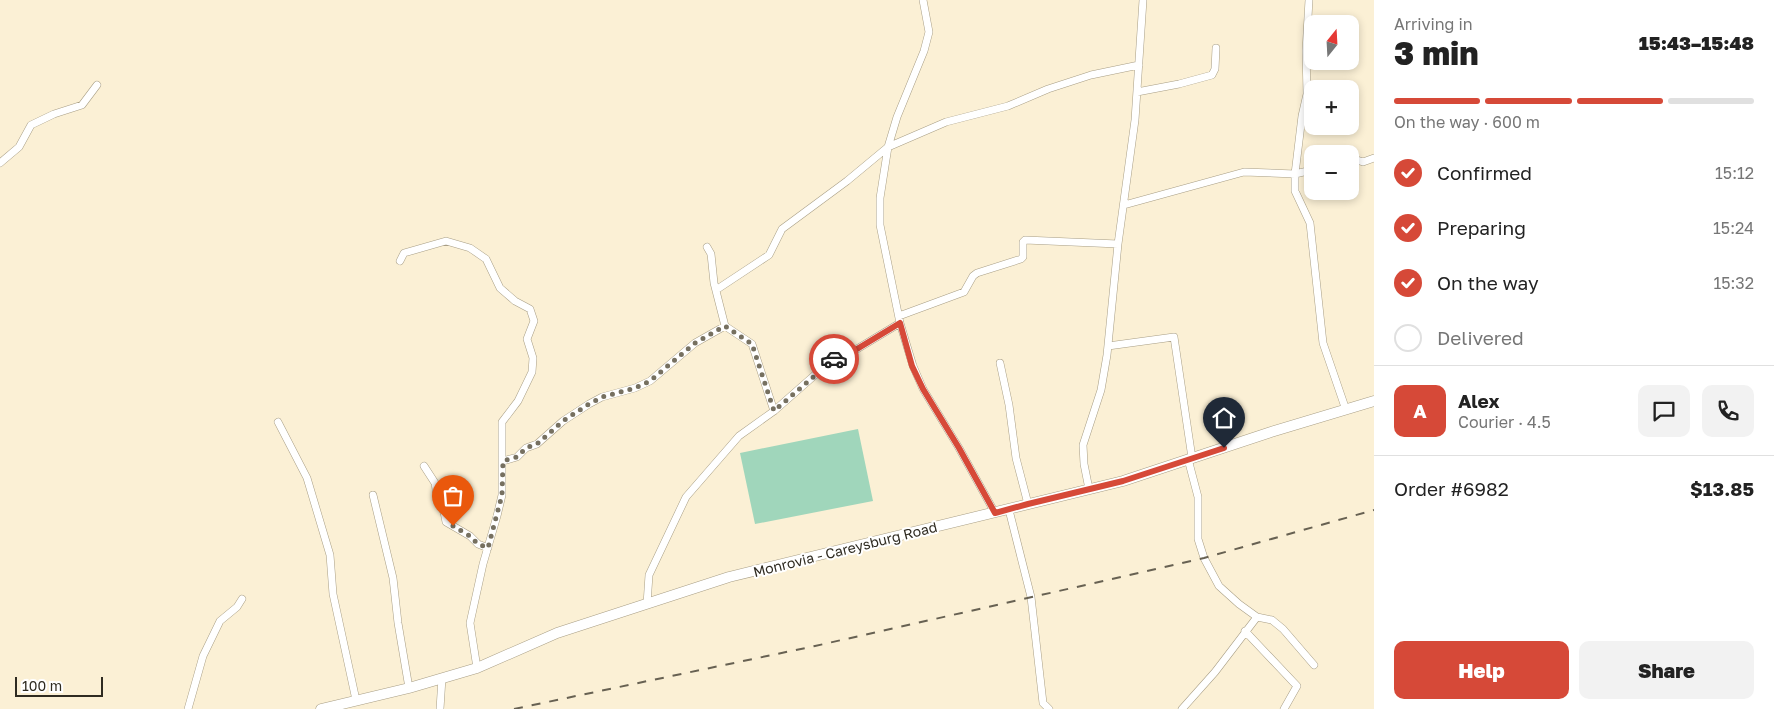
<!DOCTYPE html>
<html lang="en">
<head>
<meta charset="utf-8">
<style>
  body { margin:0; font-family:"Golos Text",sans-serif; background:#f2f2f2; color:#222; height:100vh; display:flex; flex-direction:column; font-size:19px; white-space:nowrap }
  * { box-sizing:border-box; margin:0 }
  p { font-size:16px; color:#767676 }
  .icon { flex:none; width:28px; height:28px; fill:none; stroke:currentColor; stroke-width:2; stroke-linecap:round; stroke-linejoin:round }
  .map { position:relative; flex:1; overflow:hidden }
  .sheet { display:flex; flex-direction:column; background:#fff; width:400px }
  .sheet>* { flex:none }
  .needle { width:32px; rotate:18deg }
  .tools { position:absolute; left:1304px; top:15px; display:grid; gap:10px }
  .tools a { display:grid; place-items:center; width:55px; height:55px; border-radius:10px; background:#fff; box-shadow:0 2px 8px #0003; font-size:25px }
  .scale { position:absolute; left:15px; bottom:12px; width:88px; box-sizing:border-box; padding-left:5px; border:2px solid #2f2b21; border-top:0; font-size:14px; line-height:18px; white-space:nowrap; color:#2f2b21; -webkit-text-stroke:4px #fff; paint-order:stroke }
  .pin { position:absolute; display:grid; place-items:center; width:42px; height:42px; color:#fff; margin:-51px -21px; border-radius:50% 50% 50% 0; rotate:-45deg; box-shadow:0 0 5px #0007 }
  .pin .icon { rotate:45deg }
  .courier { position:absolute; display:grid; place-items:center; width:50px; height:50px; margin:-25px; border:4px solid #d64938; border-radius:50%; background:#fff; color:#222; box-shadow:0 1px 6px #0007 }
  .head em { font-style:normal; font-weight:800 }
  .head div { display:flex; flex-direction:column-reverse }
  .head { display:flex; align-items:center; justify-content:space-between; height:85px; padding:0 20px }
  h1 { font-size:32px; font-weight:800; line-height:38px }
  .bar { display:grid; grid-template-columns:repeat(4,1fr); gap:8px 5px; align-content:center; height:60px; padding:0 20px }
  .bar i { height:6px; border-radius:4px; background:#e0e0e0 }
  .bar .on { background:#d64938 }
  .bar p { grid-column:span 4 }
  .line { display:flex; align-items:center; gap:12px; padding:0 20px; border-top:1px solid #e0e0e0 }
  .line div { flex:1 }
  .round { display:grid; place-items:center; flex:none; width:52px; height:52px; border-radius:10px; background:#f2f2f2 }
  ol { padding:0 20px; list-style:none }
  li { display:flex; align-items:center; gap:15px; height:55px }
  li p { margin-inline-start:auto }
  li .icon { padding:5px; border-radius:50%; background:#d64938; color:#fff; stroke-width:4 }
  li:last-child { color:#767676 }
  li i { width:28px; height:28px; border:2px solid #e0e0e0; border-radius:50% }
  .button { display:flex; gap:10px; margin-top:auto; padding:10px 20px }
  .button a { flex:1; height:58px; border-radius:10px; background:#d64938; color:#fff; font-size:20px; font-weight:800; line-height:58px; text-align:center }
  .button a+a { background:#f2f2f2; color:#222 }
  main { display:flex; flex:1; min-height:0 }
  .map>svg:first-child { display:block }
  .green { fill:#a0d6bb }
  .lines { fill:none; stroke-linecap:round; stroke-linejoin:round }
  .minor-casing { stroke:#a89e85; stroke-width:8 }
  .secondary-casing { stroke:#a89e85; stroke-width:11 }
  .minor { stroke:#fff; stroke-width:7 }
  .secondary { stroke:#fff; stroke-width:10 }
  .rail { stroke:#676152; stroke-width:2; stroke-dasharray:9 9; stroke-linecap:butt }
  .done { stroke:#767060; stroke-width:5; stroke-dasharray:0 9 }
  .route { stroke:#d64938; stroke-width:6 }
  .labels { text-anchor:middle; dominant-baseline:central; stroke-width:4; stroke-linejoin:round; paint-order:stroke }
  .street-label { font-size:14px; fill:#2f2b21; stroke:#fff }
</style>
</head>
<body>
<main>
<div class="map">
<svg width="1374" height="709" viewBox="0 0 1374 709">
  <rect width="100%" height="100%" fill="#fbf0d5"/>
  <path class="green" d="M 858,429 L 873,501 L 755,524 L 740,453 Z"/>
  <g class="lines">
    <g class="minor-casing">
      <path id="minor" d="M 923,0 L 929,32 L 924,51 L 897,117 L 888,147 L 880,198 L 880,225 L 900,323 L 913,366 L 923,389 L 959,448 L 995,513
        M 1309,0 L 1306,51 L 1307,94 L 1302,116 L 1295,174 L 1295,191 L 1310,223 L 1323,343 L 1346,410
        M 1137,92 L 1179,84 L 1212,75 L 1215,69 L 1216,48
        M 1350,160 L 1354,159 L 1363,162 L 1374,158
        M 0,163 L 19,147 L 31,125 L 54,114 L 82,105 L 97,85
        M 1124,205 L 1244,172 L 1295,174 L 1312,170
        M 400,261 L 404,253 L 446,241 L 470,248 L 486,259 L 500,288 L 515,301 L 530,309 L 534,321 L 527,339 L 533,358 L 532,372 L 518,401 L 502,422 L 502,495 L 497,516 L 483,564 L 470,623 L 477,668
        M 716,290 L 769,255 L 782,229 L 847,181 L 888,147 L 946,122 L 1008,106 L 1048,89 L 1091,75 L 1139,65
        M 899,316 L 964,292 L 973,276 L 977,273 L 1021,259 L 1023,257 L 1023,242 L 1025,240 L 1118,244
        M 725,326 L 752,344 L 774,411
        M 1108,346 L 1174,337 L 1192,458
        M 1000,363 L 1009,405 L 1016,458 L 1028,504
        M 278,422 L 307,478 L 330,555 L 333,594 L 356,700
        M 503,461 L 517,457 L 526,448 L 537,444 L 563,421 L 589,404 L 602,397 L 635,388 L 650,381 L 695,343 L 725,326 L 714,283 L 711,254 L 707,247
        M 424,466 L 435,483 L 438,502 L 444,512 L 446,522 L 470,536 L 478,544 L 488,548
        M 1089,489 L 1084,464 L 1083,445 L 1101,390 L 1107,355 L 1118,244 L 1135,120 L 1143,0
        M 373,495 L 393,578 L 398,623 L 409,688
        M 1009,510 L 1031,597 L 1043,703 L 1049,709
        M 647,604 L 649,575 L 686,497 L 739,436 L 774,411 L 841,352 L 857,349 L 900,323
        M 1257,617 L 1272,620 L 1283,629 L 1314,665
        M 1245,631 L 1297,686 L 1284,709
        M 188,709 L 203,656 L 220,621 L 237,607 L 242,599
        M 440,709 L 442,678
        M 1182,709 L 1215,672 L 1257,617 L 1239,604 L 1219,586 L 1204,558 L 1198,539 L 1198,497 L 1188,459"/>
    </g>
    <g class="secondary-casing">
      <path id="secondary" d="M 321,709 L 409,688 L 477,668 L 557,633 L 729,577 L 1123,481 L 1271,432 L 1374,401"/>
    </g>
    <use href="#minor" class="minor"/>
    <use href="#secondary" class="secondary"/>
    <path class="rail" d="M 514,709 L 815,646 L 1143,572 L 1204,558 L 1374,510"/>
  </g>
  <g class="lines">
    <path class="done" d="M 453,526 L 470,536 L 478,544 L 488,548 L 502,495 L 503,461 L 517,457 L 526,448 L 537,444 L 563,421 L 589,404 L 602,397 L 635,388 L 650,381 L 695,343 L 725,326 L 752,344 L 774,411 L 834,359"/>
    <path class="route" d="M 834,359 L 841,352 L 857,349 L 900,323 L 912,366 L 923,389 L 959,448 L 995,513 L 1028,504 L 1123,481 L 1224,448"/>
  </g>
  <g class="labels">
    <g class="street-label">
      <text transform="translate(845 549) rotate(-14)">Monrovia - Careysburg Road</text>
    </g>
  </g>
</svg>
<div class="tools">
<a><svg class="needle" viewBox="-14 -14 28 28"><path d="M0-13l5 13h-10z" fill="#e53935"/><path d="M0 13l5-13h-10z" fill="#767676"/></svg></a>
<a>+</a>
<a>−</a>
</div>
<div class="scale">100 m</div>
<div class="pin" style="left:453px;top:526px;background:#ea580c"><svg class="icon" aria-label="bag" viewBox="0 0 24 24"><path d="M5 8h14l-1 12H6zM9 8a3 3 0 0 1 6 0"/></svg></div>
<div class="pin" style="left:1224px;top:448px;background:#1f2937"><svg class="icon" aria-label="home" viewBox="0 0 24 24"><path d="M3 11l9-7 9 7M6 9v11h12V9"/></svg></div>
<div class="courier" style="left:834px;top:359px"><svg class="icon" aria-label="car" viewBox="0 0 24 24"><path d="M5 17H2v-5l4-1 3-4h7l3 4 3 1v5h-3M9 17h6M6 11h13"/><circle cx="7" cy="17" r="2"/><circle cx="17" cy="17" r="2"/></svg></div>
</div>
<section class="sheet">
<div class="head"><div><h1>3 min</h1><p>Arriving in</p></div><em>15:43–15:48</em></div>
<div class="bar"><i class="on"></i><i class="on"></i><i class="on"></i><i></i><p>On the way · 600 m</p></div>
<ol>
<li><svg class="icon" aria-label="check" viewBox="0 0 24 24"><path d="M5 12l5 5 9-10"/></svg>Confirmed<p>15:12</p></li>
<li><svg class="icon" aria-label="check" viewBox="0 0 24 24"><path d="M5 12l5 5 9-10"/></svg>Preparing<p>15:24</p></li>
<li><svg class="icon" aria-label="check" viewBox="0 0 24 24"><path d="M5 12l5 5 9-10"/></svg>On the way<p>15:32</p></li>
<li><i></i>Delivered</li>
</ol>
<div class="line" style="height:90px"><b class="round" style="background:#d64938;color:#fff">A</b><div><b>Alex</b><p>Courier · 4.5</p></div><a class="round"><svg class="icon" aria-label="chat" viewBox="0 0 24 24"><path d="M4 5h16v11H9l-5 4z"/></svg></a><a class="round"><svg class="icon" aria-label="phone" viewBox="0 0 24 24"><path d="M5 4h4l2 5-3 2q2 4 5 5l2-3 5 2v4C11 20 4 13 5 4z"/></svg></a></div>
<div class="line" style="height:65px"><div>Order #6982</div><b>$13.85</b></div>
<div class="button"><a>Help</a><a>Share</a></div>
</section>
</main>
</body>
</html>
